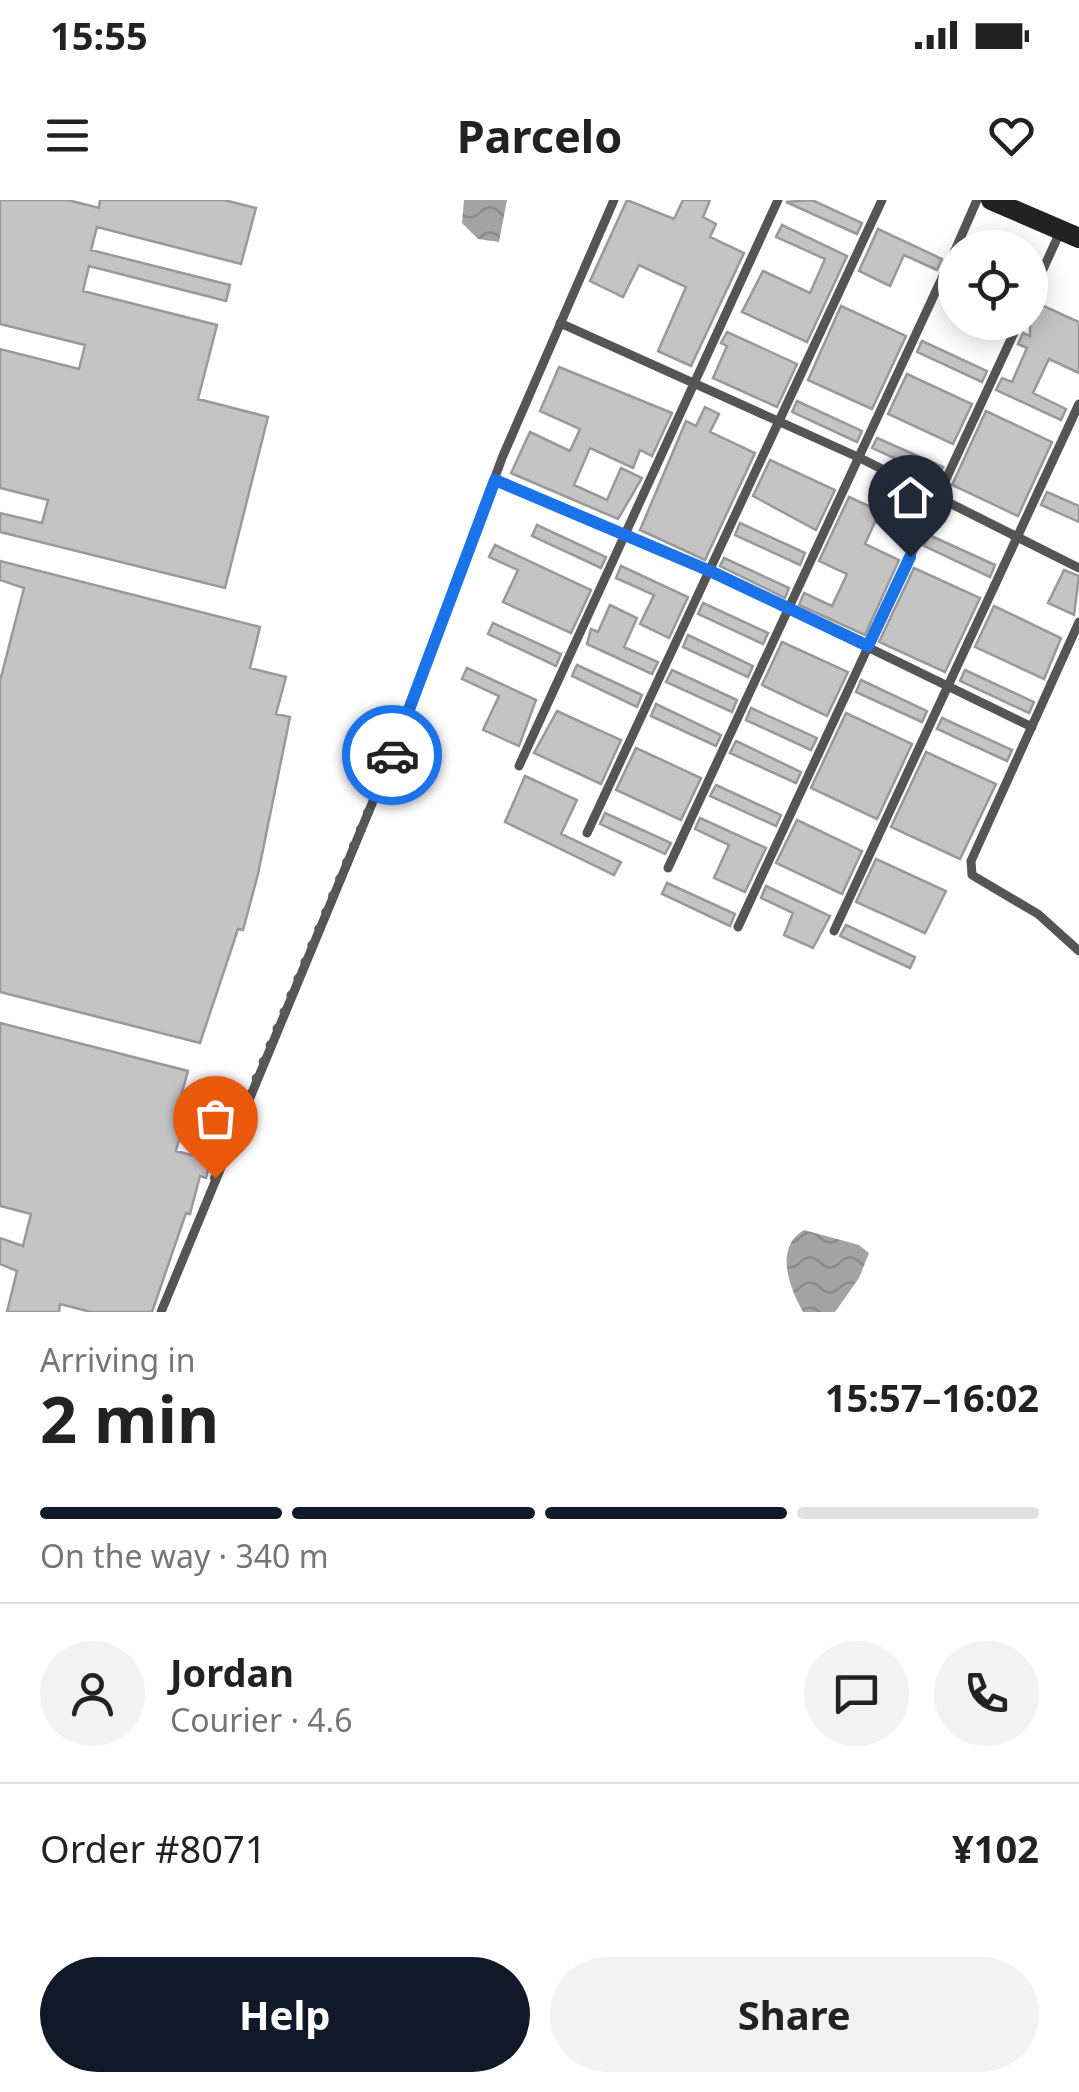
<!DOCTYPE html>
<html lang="en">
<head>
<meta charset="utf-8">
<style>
  body { margin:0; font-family:"Noto Sans",sans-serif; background:#f2f2f2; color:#222; height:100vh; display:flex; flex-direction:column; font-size:38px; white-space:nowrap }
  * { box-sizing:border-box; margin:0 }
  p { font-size:32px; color:#767676 }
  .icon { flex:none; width:55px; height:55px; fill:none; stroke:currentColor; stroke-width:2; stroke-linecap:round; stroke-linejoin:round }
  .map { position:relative; height:1112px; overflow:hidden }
  .drawer { display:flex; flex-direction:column; background:#fff; flex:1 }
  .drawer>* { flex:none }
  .buttons { position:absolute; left:938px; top:30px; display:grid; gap:20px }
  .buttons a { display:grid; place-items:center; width:110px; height:110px; border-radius:50%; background:#fff; box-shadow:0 5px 25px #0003; font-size:50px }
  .pin { position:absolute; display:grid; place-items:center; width:85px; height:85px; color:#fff; margin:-102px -42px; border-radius:50% 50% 50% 0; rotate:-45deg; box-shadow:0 0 10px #0007 }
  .pin .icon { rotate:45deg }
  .courier { position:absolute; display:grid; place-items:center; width:100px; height:100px; margin:-50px; border:8px solid #1a73e8; border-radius:50%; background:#fff; color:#222; box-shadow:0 2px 12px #0007 }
  .head em { font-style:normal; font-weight:700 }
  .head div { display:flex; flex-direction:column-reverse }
  .head { display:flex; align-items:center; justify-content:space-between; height:170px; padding:0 40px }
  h1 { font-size:65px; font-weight:700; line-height:75px }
  .bar { display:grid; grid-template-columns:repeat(4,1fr); gap:15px 10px; align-content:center; height:120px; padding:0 40px }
  .bar i { height:12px; border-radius:8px; background:#e0e0e0 }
  .bar .current { background:#111827 }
  .bar p { grid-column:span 4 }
  .line { display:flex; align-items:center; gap:25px; padding:0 40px; border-top:2px solid #e0e0e0 }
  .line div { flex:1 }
  .round { display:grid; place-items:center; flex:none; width:105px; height:105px; border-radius:52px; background:#f2f2f2 }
  .cta { display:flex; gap:20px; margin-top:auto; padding:20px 40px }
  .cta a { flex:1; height:115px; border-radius:60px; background:#111827; color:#fff; font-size:40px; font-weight:700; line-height:115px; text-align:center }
  .cta a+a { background:#f2f2f2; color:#222 }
  .status { display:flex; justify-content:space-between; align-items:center; height:70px; padding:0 50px; background:#fff; direction:ltr }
  .status svg { height:28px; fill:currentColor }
  header { display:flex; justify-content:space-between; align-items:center; height:130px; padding:0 40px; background:#fff; font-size:45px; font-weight:700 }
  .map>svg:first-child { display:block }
  .water { fill:url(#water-waves) }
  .building { fill:#c4c4c4; stroke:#999; stroke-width:2.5 }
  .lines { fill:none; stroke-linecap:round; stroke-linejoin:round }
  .lane { stroke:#555; stroke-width:9 }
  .secondary { stroke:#222; stroke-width:20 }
  .done { stroke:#595959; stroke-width:10; stroke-dasharray:0 18 }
  .route { stroke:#1a73e8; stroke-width:12 }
</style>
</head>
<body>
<div class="status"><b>15:55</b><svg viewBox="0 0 49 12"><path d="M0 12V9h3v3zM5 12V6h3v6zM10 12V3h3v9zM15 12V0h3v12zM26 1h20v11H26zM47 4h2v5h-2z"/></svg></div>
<header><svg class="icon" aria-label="menu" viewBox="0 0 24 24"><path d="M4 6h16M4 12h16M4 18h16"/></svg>Parcelo<svg class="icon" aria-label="heart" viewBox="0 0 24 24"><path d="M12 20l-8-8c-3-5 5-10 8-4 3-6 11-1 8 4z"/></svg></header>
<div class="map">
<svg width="1079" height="1112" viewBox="0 0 1079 1112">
  <defs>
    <pattern id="water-waves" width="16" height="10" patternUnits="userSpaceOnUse" patternTransform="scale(2.5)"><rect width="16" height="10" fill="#a3a3a3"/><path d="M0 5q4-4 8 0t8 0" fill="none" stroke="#8b8b8b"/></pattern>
  </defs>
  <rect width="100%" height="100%" fill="#fff"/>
  <path class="water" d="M 464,0 L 507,0 L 499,42 L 478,39 L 462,23 Z
    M 804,1030 L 859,1045 L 869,1053 L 859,1078 L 835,1112 L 803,1112 C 789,1087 774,1047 804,1030 Z"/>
  <path class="building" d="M 0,0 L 68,0 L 99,8 L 100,0 L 224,0 L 256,8 L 241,64 L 97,27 L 91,50 L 230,85 L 226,101 L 89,66 L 83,91 L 217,125 L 198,199 L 268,217 L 225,388 L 0,332 L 0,313 L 42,323 L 48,300 L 0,288 L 0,149 L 79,169 L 85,145 L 0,124 Z
    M 627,0 L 674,19 L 683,0 L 710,0 L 703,17 L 716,24 L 710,37 L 744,53 L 691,166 L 658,151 L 686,87 L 639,65 L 623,97 L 590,81 Z
    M 812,0 L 862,23 L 857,34 L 786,2 Z
    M 782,25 L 847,56 L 807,142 L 742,112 L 763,71 L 810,93 L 825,59 L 776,37 Z
    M 878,29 L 942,59 L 937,70 L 904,55 L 890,86 L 859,71 Z
    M 1037,103 L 1079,122 L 1079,173 L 1049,159 L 1033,193 L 1066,209 L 1061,220 L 996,190 L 1002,178 L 1012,182 L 1027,148 L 1018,144 L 1023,133 L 1030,136 L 1030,112 Z
    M 841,106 L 906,136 L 872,209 L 808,180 Z
    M 727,132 L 797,164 L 777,207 L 713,178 L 727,146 L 721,143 Z
    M 922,141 L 987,171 L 982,182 L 917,152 Z
    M 559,167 L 672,213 L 652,256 L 640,250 L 633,268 L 590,248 L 574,285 L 607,300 L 621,268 L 642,278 L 618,319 L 511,273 L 530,232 L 570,251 L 580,229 L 540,211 Z
    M 907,174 L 972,204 L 953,244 L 888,214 Z
    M 797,201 L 862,231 L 857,242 L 792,212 Z
    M 705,207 L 719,214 L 710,232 L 755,253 L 705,360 L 640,330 L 686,221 L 696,226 Z
    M 986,211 L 1052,242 L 1018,316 L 952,285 Z
    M 877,238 L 943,267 L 937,278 L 872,248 Z
    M 770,260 L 835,290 L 816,330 L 753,296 Z
    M 1047,292 L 1079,306 L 1079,322 L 1041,305 Z
    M 849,297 L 915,327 L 910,338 L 875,322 L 865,344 L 899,360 L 865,435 L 799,405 L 804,393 L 832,406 L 847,374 L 819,361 Z
    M 740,323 L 805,353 L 800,365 L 735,335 Z
    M 537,325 L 606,357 L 601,368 L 532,336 Z
    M 929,335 L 995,365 L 990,377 L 924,346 Z
    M 495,345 L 591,390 L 571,433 L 503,402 L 518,370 L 489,357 Z
    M 724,358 L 789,388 L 785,398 L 720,366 Z
    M 0,361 L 260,427 L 250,468 L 286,477 L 276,514 L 290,517 L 258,674 L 243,730 L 238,729 L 200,843 L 0,792 L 0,481 L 24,388 L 0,380 Z
    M 621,366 L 688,397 L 669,438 L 640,424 L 654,395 L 616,378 Z
    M 914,368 L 980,398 L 945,472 L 879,442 Z
    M 1064,370 L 1079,376 L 1074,415 L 1048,403 Z
    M 703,403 L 768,433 L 763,444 L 698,414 Z
    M 610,405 L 637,418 L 624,447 L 658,462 L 652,474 L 587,444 L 591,429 L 598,432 Z
    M 994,406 L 1061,438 L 1044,479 L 975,447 Z
    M 493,423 L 561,454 L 556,466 L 488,434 Z
    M 688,435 L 753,466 L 748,477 L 683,447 Z
    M 782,442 L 848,472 L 827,516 L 762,485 Z
    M 577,465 L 642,495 L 637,507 L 572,476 Z
    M 467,468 L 536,500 L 519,546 L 483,530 L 499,496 L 462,479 Z
    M 672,470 L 737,500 L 732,512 L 666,482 Z
    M 965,470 L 1034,502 L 1029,513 L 960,481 Z
    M 861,480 L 927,511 L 922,522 L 856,492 Z
    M 656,504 L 721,535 L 716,546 L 651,516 Z
    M 751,508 L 817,538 L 811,550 L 746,520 Z
    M 557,511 L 621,540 L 601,584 L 534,553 Z
    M 846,513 L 912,544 L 877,619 L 811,588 Z
    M 942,518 L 1012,550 L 1007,561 L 937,529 Z
    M 736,541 L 801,572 L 796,583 L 730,553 Z
    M 636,548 L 701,578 L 681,620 L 616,590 Z
    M 926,552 L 996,584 L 960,659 L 891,627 Z
    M 525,576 L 577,600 L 561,634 L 621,662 L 614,675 L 505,622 Z
    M 716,585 L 781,615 L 776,626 L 710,596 Z
    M 605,613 L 671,643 L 665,654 L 600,624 Z
    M 700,618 L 766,648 L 745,692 L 714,678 L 729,645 L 695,629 Z
    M 797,620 L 862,651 L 842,694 L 776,663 Z
    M 876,659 L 946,691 L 925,733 L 856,702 Z
    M 667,683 L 735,714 L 730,726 L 662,694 Z
    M 766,686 L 830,716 L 813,748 L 784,735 L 793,713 L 761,698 Z
    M 846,725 L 915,757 L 910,768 L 840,736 Z
    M 0,823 L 188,871 L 178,907 L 187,909 L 176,951 L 211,960 L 206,978 L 200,976 L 190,1014 L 186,1013 L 152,1112 L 91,1112 L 60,1104 L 59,1112 L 7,1112 L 17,1071 L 0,1064 L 0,1038 L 23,1046 L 31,1014 L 0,1006 Z"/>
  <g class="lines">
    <path class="lane" d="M 956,48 L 977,0
      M 1030,98 L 1060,32
      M 560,123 L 860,258 L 1079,368
      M 495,281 L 711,371 L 1032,527
      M 1079,422 L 971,661 L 972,675 L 1038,714 L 1079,751
      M 519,566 L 778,0
      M 587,633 L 882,0
      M 668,668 L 955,50
      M 738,727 L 1019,122
      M 834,731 L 1079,204
      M 161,1112 L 403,529 L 502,258 L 614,0"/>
    <path class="secondary" d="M 991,0 L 1079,38"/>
  </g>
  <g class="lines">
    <path class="done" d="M 215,978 L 392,555"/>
    <path class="route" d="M 392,555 L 495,280 L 710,371 L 868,446 L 910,357"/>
  </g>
</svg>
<div class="buttons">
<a><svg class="icon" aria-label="locate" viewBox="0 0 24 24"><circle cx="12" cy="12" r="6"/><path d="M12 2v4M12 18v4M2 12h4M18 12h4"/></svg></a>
</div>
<div class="pin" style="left:215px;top:978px;background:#ea580c"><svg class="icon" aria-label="bag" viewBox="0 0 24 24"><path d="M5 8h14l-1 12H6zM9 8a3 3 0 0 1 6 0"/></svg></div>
<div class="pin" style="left:910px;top:357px;background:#1f2937"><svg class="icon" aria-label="home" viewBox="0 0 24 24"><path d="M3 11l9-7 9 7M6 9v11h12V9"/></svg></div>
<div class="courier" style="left:392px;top:555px"><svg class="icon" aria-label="car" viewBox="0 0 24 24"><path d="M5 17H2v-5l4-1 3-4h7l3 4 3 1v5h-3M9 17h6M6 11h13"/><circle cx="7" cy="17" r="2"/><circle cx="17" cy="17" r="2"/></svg></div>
</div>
<section class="drawer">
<div class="head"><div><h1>2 min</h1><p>Arriving in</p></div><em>15:57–16:02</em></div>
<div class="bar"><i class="current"></i><i class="current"></i><i class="current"></i><i></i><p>On the way · 340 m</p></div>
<div class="line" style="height:180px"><a class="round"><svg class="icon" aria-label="person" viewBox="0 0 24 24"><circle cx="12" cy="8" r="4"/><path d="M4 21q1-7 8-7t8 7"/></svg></a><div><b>Jordan</b><p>Courier · 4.6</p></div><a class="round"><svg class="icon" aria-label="chat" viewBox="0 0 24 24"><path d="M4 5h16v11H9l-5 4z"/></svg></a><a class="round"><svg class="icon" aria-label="phone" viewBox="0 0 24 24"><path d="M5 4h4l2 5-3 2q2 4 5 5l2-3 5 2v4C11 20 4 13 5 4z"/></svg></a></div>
<div class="line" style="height:130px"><div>Order #8071</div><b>¥102</b></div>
<div class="cta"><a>Help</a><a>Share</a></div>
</section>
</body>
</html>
